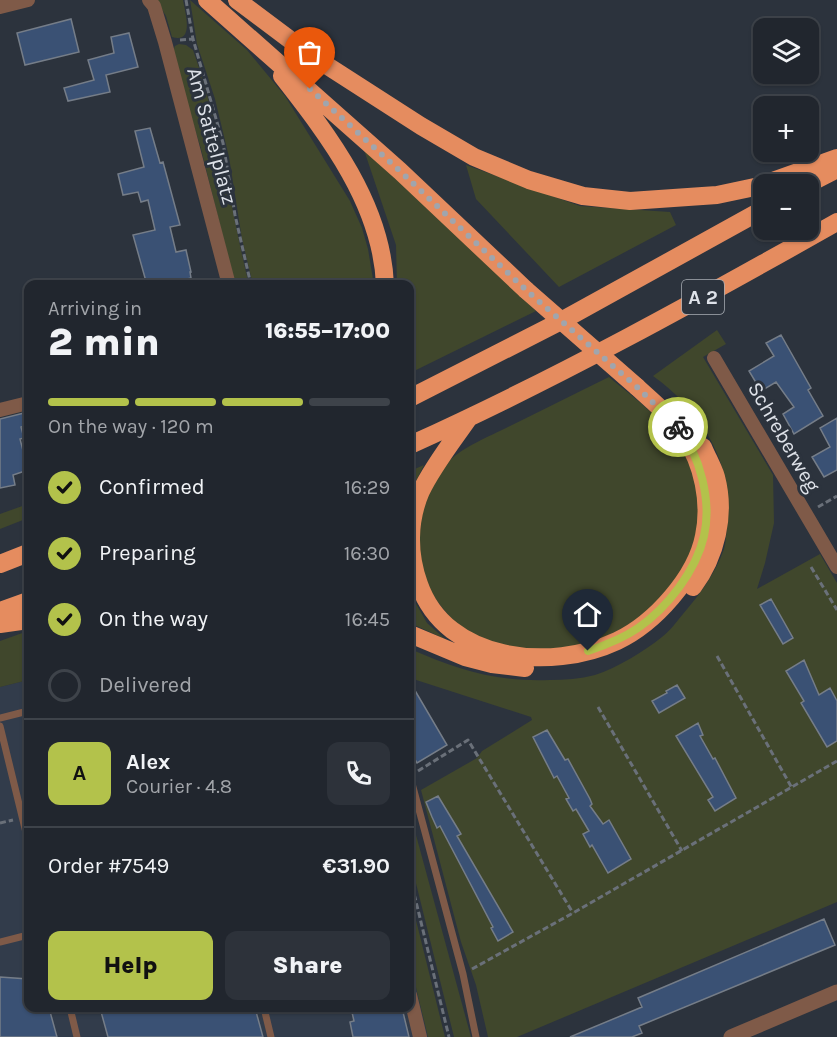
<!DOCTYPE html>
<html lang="en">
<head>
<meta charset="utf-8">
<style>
  body { margin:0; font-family:Karla,sans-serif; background:#2d323a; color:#f1f3f6; height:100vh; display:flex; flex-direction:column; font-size:22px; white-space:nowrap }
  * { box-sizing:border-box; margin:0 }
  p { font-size:20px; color:#a2a5aa }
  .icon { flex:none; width:33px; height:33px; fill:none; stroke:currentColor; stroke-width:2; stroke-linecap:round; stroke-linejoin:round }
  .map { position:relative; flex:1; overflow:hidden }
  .side { position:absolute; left:24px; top:280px; width:390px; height:732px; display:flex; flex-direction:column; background:#21262e; border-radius:12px; box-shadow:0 2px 4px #0004,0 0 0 2px #3e434a }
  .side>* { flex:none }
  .fabs { position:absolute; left:753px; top:18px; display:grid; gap:12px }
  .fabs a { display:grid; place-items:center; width:66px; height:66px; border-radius:12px; background:#21262e; box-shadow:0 2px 4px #0004,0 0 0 2px #3e434a; font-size:30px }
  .pin { position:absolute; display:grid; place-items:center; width:51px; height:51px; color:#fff; margin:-62px -26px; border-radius:50% 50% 50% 0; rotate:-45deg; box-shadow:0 0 6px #0007 }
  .pin .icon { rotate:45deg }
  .courier { position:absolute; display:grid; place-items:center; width:60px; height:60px; margin:-30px; border:4px solid #b3c24b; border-radius:50%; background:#fff; color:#222; box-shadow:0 2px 8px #0007 }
  .headline em { font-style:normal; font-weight:800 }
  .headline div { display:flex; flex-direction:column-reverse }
  .headline { display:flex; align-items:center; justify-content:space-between; height:102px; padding:0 24px }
  h1 { font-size:39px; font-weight:800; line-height:45px }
  .bar { display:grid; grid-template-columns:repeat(4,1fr); gap:9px 6px; align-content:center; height:72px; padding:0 24px }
  .bar i { height:8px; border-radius:4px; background:#3e434a }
  .bar .active { background:#b3c24b }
  .bar p { grid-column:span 4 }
  .line { display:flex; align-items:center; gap:15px; padding:0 24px; border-top:2px solid #3e434a }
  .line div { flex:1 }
  .round { display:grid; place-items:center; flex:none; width:63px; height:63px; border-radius:12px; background:#2d323a }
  ol { padding:0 24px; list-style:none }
  li { display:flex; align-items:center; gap:18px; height:66px }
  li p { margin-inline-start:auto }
  li .icon { padding:6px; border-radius:50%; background:#b3c24b; color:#111; stroke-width:4 }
  li:last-child { color:#a2a5aa }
  li i { width:33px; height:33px; border:3px solid #3e434a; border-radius:50% }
  .cta { display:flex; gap:12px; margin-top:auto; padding:12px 24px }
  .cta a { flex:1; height:69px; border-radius:12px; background:#b3c24b; color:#111; font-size:24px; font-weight:800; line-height:69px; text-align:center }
  .cta a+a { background:#2d323a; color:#f1f3f6 }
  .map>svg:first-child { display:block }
  .built { fill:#323c4b }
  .green { fill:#40472c }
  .building { fill:#3a5174; stroke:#757d88; stroke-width:1.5 }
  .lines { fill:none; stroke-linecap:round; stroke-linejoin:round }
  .path { stroke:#6a7079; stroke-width:3; stroke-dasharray:6 3; stroke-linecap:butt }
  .service { stroke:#7f5a48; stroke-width:7 }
  .minor { stroke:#7f5a48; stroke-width:14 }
  .tertiary { stroke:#7f5a48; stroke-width:15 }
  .motorway { stroke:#e58c5f; stroke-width:18 }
  .motorway-bridge { stroke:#e58c5f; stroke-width:18 }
  .done { stroke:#a0a5ad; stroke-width:6; stroke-dasharray:0 10.8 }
  .route { stroke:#b3c24b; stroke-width:8 }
  .labels { text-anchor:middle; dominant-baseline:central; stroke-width:6; stroke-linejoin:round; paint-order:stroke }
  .shield { fill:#2c333d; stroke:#a9aeb5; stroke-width:1.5 }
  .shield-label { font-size:20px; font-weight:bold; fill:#dee2e9 }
  .street-label { font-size:21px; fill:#dee2e9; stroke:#2c333d }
</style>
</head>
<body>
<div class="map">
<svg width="837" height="1037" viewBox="0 0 837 1037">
  <rect width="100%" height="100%" fill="#2c333d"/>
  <path class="built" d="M 28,680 L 28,1008 L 410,1008 L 410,963 L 428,1037 L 0,1037 L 0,687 Z"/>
  <path class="green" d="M 156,0 L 183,0 C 185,12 195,44 172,37 L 166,16 Z
    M 190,0 L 247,50 L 285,96 L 350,201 L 362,228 L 368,249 L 374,285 L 253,285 L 242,239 L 229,157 L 215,99 L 197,44 Z
    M 179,44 L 186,45 L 193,50 C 220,126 230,207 249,285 L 235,285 L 201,149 L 172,53 L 175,46 Z
    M 364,150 L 514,282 L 511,287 L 536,311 L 410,373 L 410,285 L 397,285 L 396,245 Z
    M 466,165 L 580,206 L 670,212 L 676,225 L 559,287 L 476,199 Z
    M 717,330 L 726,344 L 703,357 L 773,475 L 774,523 L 765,563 L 757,589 L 820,554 L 837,583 L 837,902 L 517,1037 L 488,1037 L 476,985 L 461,942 L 421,790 L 477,758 L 482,751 L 532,720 L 531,717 L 410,678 L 410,649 C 459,670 495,682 550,680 C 565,680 580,679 595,675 C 617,668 643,652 662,637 C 670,631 677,621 683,614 C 700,594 715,574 724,549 C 726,542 726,534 727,526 C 735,465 702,411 653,376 Z
    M 609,377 C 632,396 665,421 681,445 C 702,476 704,525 688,558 C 678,576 667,594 651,608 C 593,659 491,673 441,606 C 431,594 418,569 417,553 C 417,546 419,538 420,530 C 422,506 431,479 449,461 C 463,447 490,436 508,427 C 542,410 575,394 609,377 Z
    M 424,465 L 410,493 L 410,471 Z
    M 28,504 L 28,518 L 0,529 L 0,514 Z
    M 410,593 L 427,623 L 445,639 L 410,623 Z
    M 28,631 L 28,680 L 0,687 L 0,641 Z
    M 410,813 L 471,1037 L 454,1037 L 410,859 Z
    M 410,896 L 445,1037 L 428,1037 L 410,963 Z"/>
  <path class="building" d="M 71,19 L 79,52 L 25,65 L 17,33 Z
    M 129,33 L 138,67 L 106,75 L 110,92 L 68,101 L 64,88 L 94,80 L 88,60 L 114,53 L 111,37 Z
    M 150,128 L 160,163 L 163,162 L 180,225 L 170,227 L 176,252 L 186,250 L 191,272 L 190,272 L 191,278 L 176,282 L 177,285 L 147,285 L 133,235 L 155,230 L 148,200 L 141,202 L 138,192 L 123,195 L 118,174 L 144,167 L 135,131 Z
    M 781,335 L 811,388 L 808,390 L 823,416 L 794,434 L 783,414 L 794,407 L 776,382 L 761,391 L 749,371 L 774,356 L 766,343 Z
    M 28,412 L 28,425 L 21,427 L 24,438 L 20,439 L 28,470 L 13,475 L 15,485 L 0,488 L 0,419 Z
    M 837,418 L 837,470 L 824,477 L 812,457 L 830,447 L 820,428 Z
    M 771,599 L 793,638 L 783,644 L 760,605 Z
    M 804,660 L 819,695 L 830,688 L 837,701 L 837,741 L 827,747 L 801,703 L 804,701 L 786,671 Z
    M 410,682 L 447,745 L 417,763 L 410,751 Z
    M 677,685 L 685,698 L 659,713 L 652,701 L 667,693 L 666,691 Z
    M 698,723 L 703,735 L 700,736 L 713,759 L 715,758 L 736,798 L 715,811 L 708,800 L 713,797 L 676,736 Z
    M 547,730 L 565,760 L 568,759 L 590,799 L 592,804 L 590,806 L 603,824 L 609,820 L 631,859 L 608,873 L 592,845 L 590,847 L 583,834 L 589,831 L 576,809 L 573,811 L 566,799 L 569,798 L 557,776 L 554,778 L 533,737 Z
    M 438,796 L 461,834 L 457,836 L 513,932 L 498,941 L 491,928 L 493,927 L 440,826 L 437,828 L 432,817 L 426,802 Z
    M 824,919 L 835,945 L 639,1026 L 642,1033 L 632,1037 L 570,1037 L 642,1007 L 638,998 Z
    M 0,977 L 28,979 L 28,1008 L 49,1008 L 57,1037 L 0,1037 Z
    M 100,1008 L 255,1008 L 263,1037 L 108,1037 Z
    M 351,1008 L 402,1008 L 409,1037 L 353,1037 L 350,1022 L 354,1021 Z"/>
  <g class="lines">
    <path class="path" d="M 186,0 L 193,39 L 223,143 L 235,215 L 251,285
      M 180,40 L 193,39
      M 818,507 L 837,496
      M 811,567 L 837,610
      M 717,656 L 792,788
      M 598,707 L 682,851
      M 418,771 L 468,740 L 573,913
      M 0,823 L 13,820
      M 410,877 L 449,1037
      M 472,969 L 573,913 L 837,761"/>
    <path class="service" d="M 0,718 L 28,711
      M 0,726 L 28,841
      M 410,776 L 463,974 L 476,1037
      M 0,942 L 28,935
      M 70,1008 L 77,1037
      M 264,1008 L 271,1037"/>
    <path class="minor" d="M 149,0 L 154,6 L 165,42 L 229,285
      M 0,7 L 28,0
      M 714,358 L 837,567
      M 0,410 L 28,403
      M 410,995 L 420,1037"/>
    <path class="tertiary" d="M 731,1037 L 837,992"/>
    <path class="motorway" d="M 207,0 L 400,171 L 526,290
      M 237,0 L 309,54 L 421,126 L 474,157 L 529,180 L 583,196 L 630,201 L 717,195 L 764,185
      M 282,76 C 329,136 382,205 385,285
      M 764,184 L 837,158
      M 808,184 L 837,169
      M 410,398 L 563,320 L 764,209
      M 468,419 C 452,442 433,466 421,491 C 408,521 408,554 419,584 C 446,662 551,672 617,641 C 655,623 696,577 704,536 C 711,503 703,463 684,436 C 672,417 653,402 637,387
      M 410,445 C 556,379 697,301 837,222
      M 0,564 L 28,553
      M 693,587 C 716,556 726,515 716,477 C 713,467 707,457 703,447
      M 0,611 L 28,601
      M 0,624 L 28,620
      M 410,634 L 465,657 L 492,664 L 525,668"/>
    <path class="motorway-bridge" d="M 526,290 L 637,387"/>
  </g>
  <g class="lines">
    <path class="done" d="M 310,89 L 400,171 L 526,290 L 637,387 L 678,427"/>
    <path class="route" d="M 588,651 C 606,645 622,639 638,628 C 667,608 696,571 704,536 C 712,501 700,455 678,427"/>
  </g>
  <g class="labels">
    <rect class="shield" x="682" y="280" width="42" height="34" rx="4.5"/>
    <g class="shield-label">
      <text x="703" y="297">A 2</text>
    </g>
    <g class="street-label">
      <text transform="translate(212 136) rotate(75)">Am Sattelplatz</text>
      <text transform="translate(784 437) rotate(60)">Schreberweg</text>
    </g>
  </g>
</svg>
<div class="fabs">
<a><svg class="icon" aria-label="layers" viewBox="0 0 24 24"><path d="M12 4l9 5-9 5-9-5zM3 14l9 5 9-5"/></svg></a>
<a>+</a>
<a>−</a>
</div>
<div class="pin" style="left:310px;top:89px;background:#ea580c"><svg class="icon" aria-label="bag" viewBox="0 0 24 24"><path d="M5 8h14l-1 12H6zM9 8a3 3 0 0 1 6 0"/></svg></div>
<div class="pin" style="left:588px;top:651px;background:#1f2937"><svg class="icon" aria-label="home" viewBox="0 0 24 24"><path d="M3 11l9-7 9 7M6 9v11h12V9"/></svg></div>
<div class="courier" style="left:678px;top:427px"><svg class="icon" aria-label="bike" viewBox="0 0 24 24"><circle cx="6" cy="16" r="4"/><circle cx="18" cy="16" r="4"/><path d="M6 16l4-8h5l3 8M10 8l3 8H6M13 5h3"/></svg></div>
<section class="side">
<div class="headline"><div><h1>2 min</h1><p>Arriving in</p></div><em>16:55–17:00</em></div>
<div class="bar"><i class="active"></i><i class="active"></i><i class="active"></i><i></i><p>On the way · 120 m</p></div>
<ol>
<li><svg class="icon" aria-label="check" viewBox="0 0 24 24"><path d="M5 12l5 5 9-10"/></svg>Confirmed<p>16:29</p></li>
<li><svg class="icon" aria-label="check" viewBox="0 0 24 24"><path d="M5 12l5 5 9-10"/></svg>Preparing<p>16:30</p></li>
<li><svg class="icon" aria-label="check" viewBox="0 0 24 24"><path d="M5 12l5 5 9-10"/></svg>On the way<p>16:45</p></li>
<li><i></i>Delivered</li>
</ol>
<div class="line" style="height:108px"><b class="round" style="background:#b3c24b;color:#111">A</b><div><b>Alex</b><p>Courier · 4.8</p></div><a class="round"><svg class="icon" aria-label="phone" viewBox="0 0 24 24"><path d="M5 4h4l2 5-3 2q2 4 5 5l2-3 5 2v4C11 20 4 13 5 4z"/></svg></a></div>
<div class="line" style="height:78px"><div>Order #7549</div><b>€31.90</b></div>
<div class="cta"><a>Help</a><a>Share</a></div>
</section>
</div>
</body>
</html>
